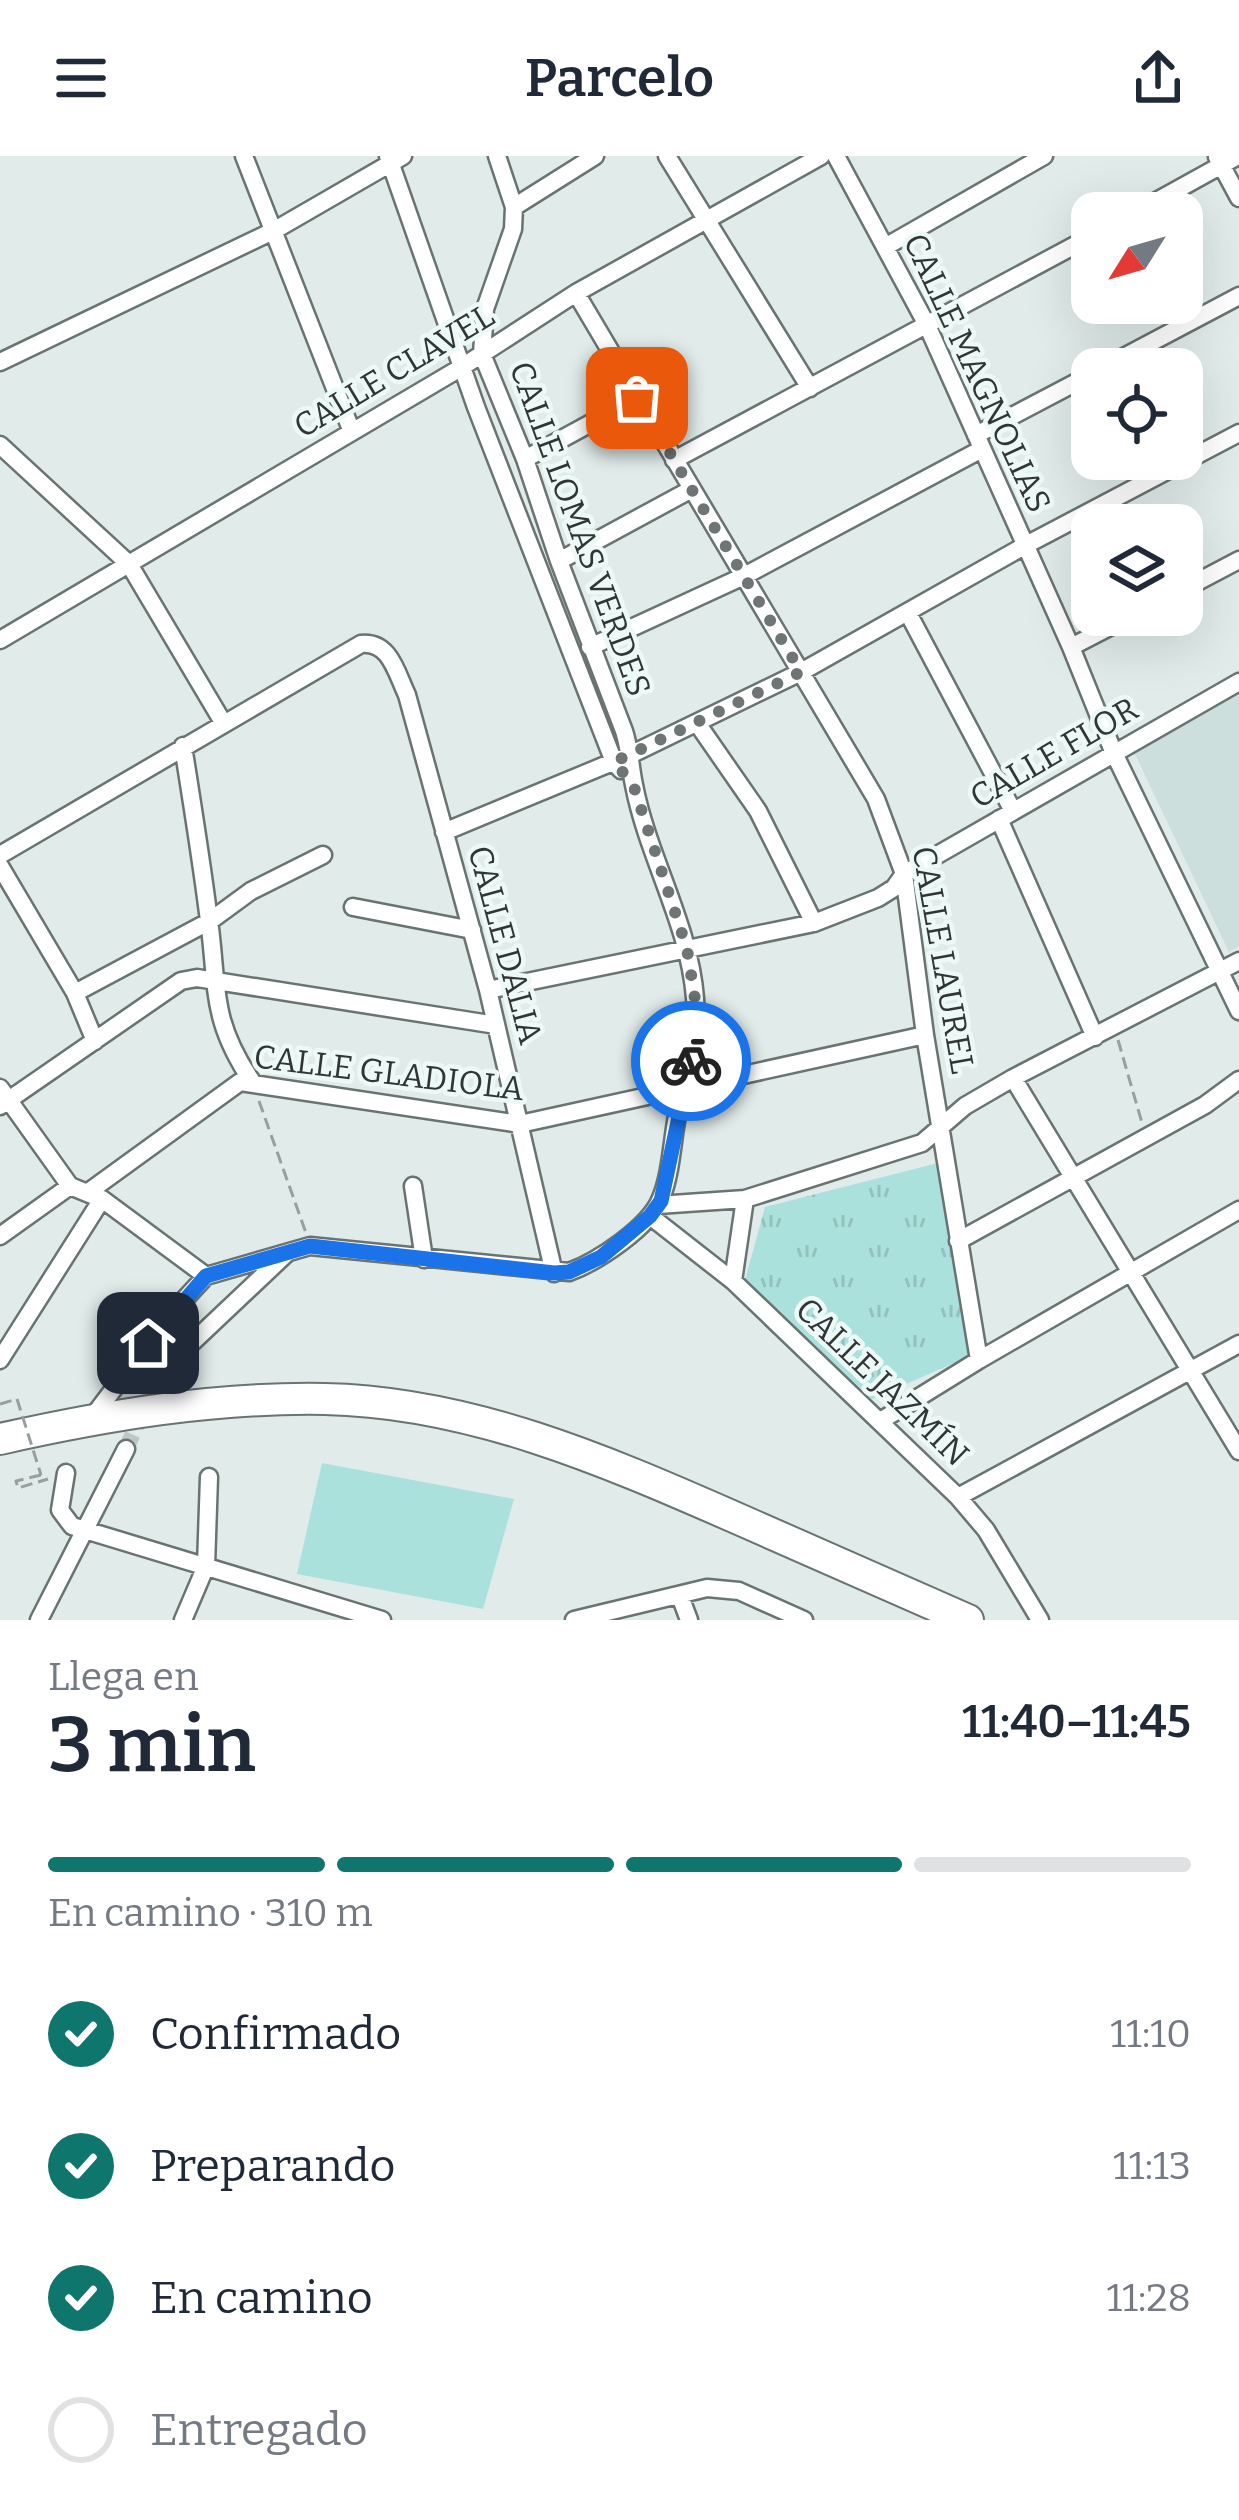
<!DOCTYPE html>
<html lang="es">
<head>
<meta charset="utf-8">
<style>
  body { margin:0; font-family:Bitter,serif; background:#f2f2f3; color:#1f2937; height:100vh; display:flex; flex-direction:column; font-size:45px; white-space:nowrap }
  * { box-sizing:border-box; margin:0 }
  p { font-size:39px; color:#747a83 }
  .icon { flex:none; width:66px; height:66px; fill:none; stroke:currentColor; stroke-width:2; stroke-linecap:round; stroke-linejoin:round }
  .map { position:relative; height:1464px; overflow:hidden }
  .panel { display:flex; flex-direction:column; background:#fff; flex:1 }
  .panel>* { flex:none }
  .needle { width:78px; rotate:233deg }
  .buttons { position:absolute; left:1071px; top:36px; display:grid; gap:24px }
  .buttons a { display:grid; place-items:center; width:132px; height:132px; border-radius:24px; background:#fff; box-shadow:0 12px 48px #0002; font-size:60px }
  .pin { position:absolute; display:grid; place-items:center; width:102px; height:102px; color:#fff; margin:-51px; border-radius:24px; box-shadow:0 6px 18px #0006 }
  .courier { position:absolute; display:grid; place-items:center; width:120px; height:120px; margin:-60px; border:9px solid #1a73e8; border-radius:50%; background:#fff; color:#222; box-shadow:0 3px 15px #0007 }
  .summary em { font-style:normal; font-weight:600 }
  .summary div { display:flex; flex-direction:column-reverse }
  .summary { display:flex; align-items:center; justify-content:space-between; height:204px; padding:0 48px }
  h1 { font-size:78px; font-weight:600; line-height:90px }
  .bar { display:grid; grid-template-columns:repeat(4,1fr); gap:18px 12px; align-content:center; height:144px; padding:0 48px }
  .bar i { height:15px; border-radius:9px; background:#e0e1e3 }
  .bar .selected { background:#0f766e }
  .bar p { grid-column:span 4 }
  ol { padding:0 48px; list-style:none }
  li { display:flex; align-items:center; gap:36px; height:132px }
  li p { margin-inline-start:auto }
  li .icon { padding:12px; border-radius:50%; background:#0f766e; color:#fff; stroke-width:4 }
  li:last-child { color:#747a83 }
  li i { width:66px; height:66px; border:6px solid #e0e1e3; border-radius:50% }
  header { display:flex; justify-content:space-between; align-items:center; height:156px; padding:0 48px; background:#fff; font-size:54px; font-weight:600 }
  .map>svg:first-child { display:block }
  .built { fill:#ccdfdd }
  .grass { fill:url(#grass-tufts) }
  .garden { fill:#aae1dc }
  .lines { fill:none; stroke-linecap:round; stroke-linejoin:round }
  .street-tunnel { stroke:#bdc7c6; stroke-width:16; stroke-dasharray:16 8; stroke-linecap:butt }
  .street-casing { stroke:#697372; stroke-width:21 }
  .highway-casing { stroke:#697372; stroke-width:34 }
  .path { stroke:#97a09f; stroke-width:3; stroke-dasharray:12 6; stroke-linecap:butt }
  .street { stroke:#fff; stroke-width:16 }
  .highway { stroke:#fff; stroke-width:30 }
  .path-bridge { stroke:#97a09f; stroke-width:3; stroke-dasharray:12 6; stroke-linecap:butt }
  .done { stroke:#6e7574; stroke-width:12; stroke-dasharray:0 21.6 }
  .route { stroke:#1a73e8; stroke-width:15 }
  .labels { text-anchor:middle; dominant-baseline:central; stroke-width:9; stroke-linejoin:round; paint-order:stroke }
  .street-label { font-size:33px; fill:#313635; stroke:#edf9f7 }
</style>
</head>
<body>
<header><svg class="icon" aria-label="menu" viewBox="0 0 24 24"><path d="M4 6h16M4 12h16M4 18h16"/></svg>Parcelo<svg class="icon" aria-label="share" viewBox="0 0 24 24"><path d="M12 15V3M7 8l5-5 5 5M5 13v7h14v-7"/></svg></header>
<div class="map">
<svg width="1239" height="1464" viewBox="0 0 1239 1464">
  <defs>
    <pattern id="grass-tufts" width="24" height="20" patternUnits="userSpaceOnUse" patternTransform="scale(3)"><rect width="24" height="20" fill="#aae1dc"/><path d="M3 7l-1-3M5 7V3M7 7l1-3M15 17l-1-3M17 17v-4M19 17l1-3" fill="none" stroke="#93c2bd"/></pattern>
  </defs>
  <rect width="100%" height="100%" fill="#e0ebea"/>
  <path class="built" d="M 1239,533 L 1239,790 L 1229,796 L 1134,596 Z"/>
  <path class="grass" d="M 942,1006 L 970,1200 L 872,1243 L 745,1124 L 765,1051 Z"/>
  <path class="garden" d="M 322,1307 L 514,1343 L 483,1453 L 297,1418 Z"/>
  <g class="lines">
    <path class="street-tunnel" d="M 126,1293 L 160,1217"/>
    <g class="street-casing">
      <path id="street" d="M 244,0 L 352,276
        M 388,0 L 476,251 L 614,606 L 621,614
        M 667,0 L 810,232
        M 836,0 L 927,169 L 1071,491 L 1113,595 L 1239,855
        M 1217,1 L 1239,42
        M 514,51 L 595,0
        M 1135,57 L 1238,0
        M 885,91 L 1044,0
        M 576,137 L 876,643 L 904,718 L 925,879 L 979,1204
        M 0,206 L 275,74 L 403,0
        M 1101,213 L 1239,140
        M 976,279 L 1092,218
        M 0,289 L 129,408 L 224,568
        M 525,303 L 637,242
        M 674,304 L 1092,80
        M 559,405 L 690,334
        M 1182,434 L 1239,404
        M 908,457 L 1013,655
        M 0,484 L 462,211 L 576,137 L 821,0
        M 590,491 L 744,420 L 982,293
        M 1071,491 L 1133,459
        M 697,567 L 758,655 L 814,767
        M 183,590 C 192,646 201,702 208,757 C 219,830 208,861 253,927
        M 999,663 L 1095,881
        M 444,676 L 632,598 L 801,516 L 1026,389 L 1239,277
        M 0,699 L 361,488 C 390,485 396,516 407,539 L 488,834 L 554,1117
        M 0,710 L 75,837 L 95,885
        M 353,751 L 472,774
        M 488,834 L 814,767 L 878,742 L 894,732 L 904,718 L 1239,526
        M 75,837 L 210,765 L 251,735 L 323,699
        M 1013,922 L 1239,1295
        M 0,932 L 70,1030 L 102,1043 L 206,1120
        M 0,950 L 181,825 L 197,822 L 496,869
        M 413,1030 L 424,1103
        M 87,1037 L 240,926 L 520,968 L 925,879
        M 658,1049 L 745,1043 L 922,987 L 965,950 L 1013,922 L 1239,805
        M 650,1060 L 733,1125 L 958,1341 L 986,1374 L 1040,1464
        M 0,1080 L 70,1030
        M 958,1085 L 1205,949 L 1239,924
        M 733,1125 L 745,1043
        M 0,1204 L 102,1043
        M 160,1217 L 286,1098
        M 91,1263 L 168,1161 L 206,1120 L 310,1090 L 569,1116 C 597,1106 650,1071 661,1042 C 671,1018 672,986 677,960 C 684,920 698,884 695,842 C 689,767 648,702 634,629 C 630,610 630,593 624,575 L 559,405 L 525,303 L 482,198 L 485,153 L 513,73 L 514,51 L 497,0
        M 882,1264 L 979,1204 L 1239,1054
        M 66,1317 L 60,1354 L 72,1370 L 382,1464
        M 958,1341 L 1239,1188
        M 680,1440 L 689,1464
        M 39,1464 L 126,1293
        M 183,1464 L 206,1410 L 209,1321
        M 574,1464 L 707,1432 L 739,1435 L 804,1464"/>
    </g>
    <g class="highway-casing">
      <path id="highway" d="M 0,1283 C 107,1259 215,1241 325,1243 C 470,1246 604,1304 734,1361 C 812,1396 890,1430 968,1464"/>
    </g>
    <path class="path" d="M 1118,884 L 1142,967
      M 259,945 L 306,1077
      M 0,1248 L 17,1243
      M 41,1319 L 16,1325 L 18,1332 L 48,1323"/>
    <use href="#street" class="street"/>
    <use href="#highway" class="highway"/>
    <path class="path-bridge" d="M 17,1243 L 41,1319"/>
  </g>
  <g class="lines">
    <path class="done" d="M 637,242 L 801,516 L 614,606 L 633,628 L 687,793 L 695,843 L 691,905"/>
    <path class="route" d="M 148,1187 L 206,1120 L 310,1090 L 554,1117 L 569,1116 L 601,1101 L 650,1060 L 661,1045 L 691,905"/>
  </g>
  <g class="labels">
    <g class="street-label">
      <text transform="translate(394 215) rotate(-31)">CALLE CLAVEL</text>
      <text transform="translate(977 217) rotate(65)">CALLE MAGNOLIAS</text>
      <text transform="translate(580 373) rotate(70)">CALLE LOMAS VERDES</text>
      <text transform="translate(1054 597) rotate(-30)">CALLE FLOR</text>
      <text transform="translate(505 789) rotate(75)">CALLE DALIA</text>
      <text transform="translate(943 804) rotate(80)">CALLE LAUREL</text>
      <text transform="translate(389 917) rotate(7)">CALLE GLADIOLA</text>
      <text transform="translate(882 1226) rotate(44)">CALLE JAZMÍN</text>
    </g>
  </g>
</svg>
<div class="buttons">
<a><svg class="needle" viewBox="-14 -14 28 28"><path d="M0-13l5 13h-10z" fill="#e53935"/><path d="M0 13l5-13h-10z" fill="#747a83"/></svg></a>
<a><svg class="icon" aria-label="locate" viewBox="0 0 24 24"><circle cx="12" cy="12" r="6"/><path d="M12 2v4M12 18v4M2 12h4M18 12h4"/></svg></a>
<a><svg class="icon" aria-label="layers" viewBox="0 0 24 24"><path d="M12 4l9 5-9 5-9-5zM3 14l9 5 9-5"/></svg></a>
</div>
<div class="pin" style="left:637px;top:242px;background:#ea580c"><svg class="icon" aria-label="bag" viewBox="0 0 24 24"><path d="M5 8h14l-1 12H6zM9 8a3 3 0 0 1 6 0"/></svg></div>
<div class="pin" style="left:148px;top:1187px;background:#1f2937"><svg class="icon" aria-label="home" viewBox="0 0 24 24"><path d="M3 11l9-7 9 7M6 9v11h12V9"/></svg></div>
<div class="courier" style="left:691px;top:905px"><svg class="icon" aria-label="bike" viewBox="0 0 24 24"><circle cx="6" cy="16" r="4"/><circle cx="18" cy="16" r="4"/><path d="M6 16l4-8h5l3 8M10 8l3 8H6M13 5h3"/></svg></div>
</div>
<section class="panel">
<div class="summary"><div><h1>3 min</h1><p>Llega en</p></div><em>11:40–11:45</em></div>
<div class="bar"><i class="selected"></i><i class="selected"></i><i class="selected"></i><i></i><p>En camino · 310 m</p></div>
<ol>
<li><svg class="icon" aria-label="check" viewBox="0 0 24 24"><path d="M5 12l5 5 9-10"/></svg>Confirmado<p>11:10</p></li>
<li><svg class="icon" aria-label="check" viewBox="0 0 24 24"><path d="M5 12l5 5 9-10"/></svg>Preparando<p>11:13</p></li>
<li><svg class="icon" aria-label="check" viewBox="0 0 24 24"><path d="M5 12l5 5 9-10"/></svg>En camino<p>11:28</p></li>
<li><i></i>Entregado</li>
</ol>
</section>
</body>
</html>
